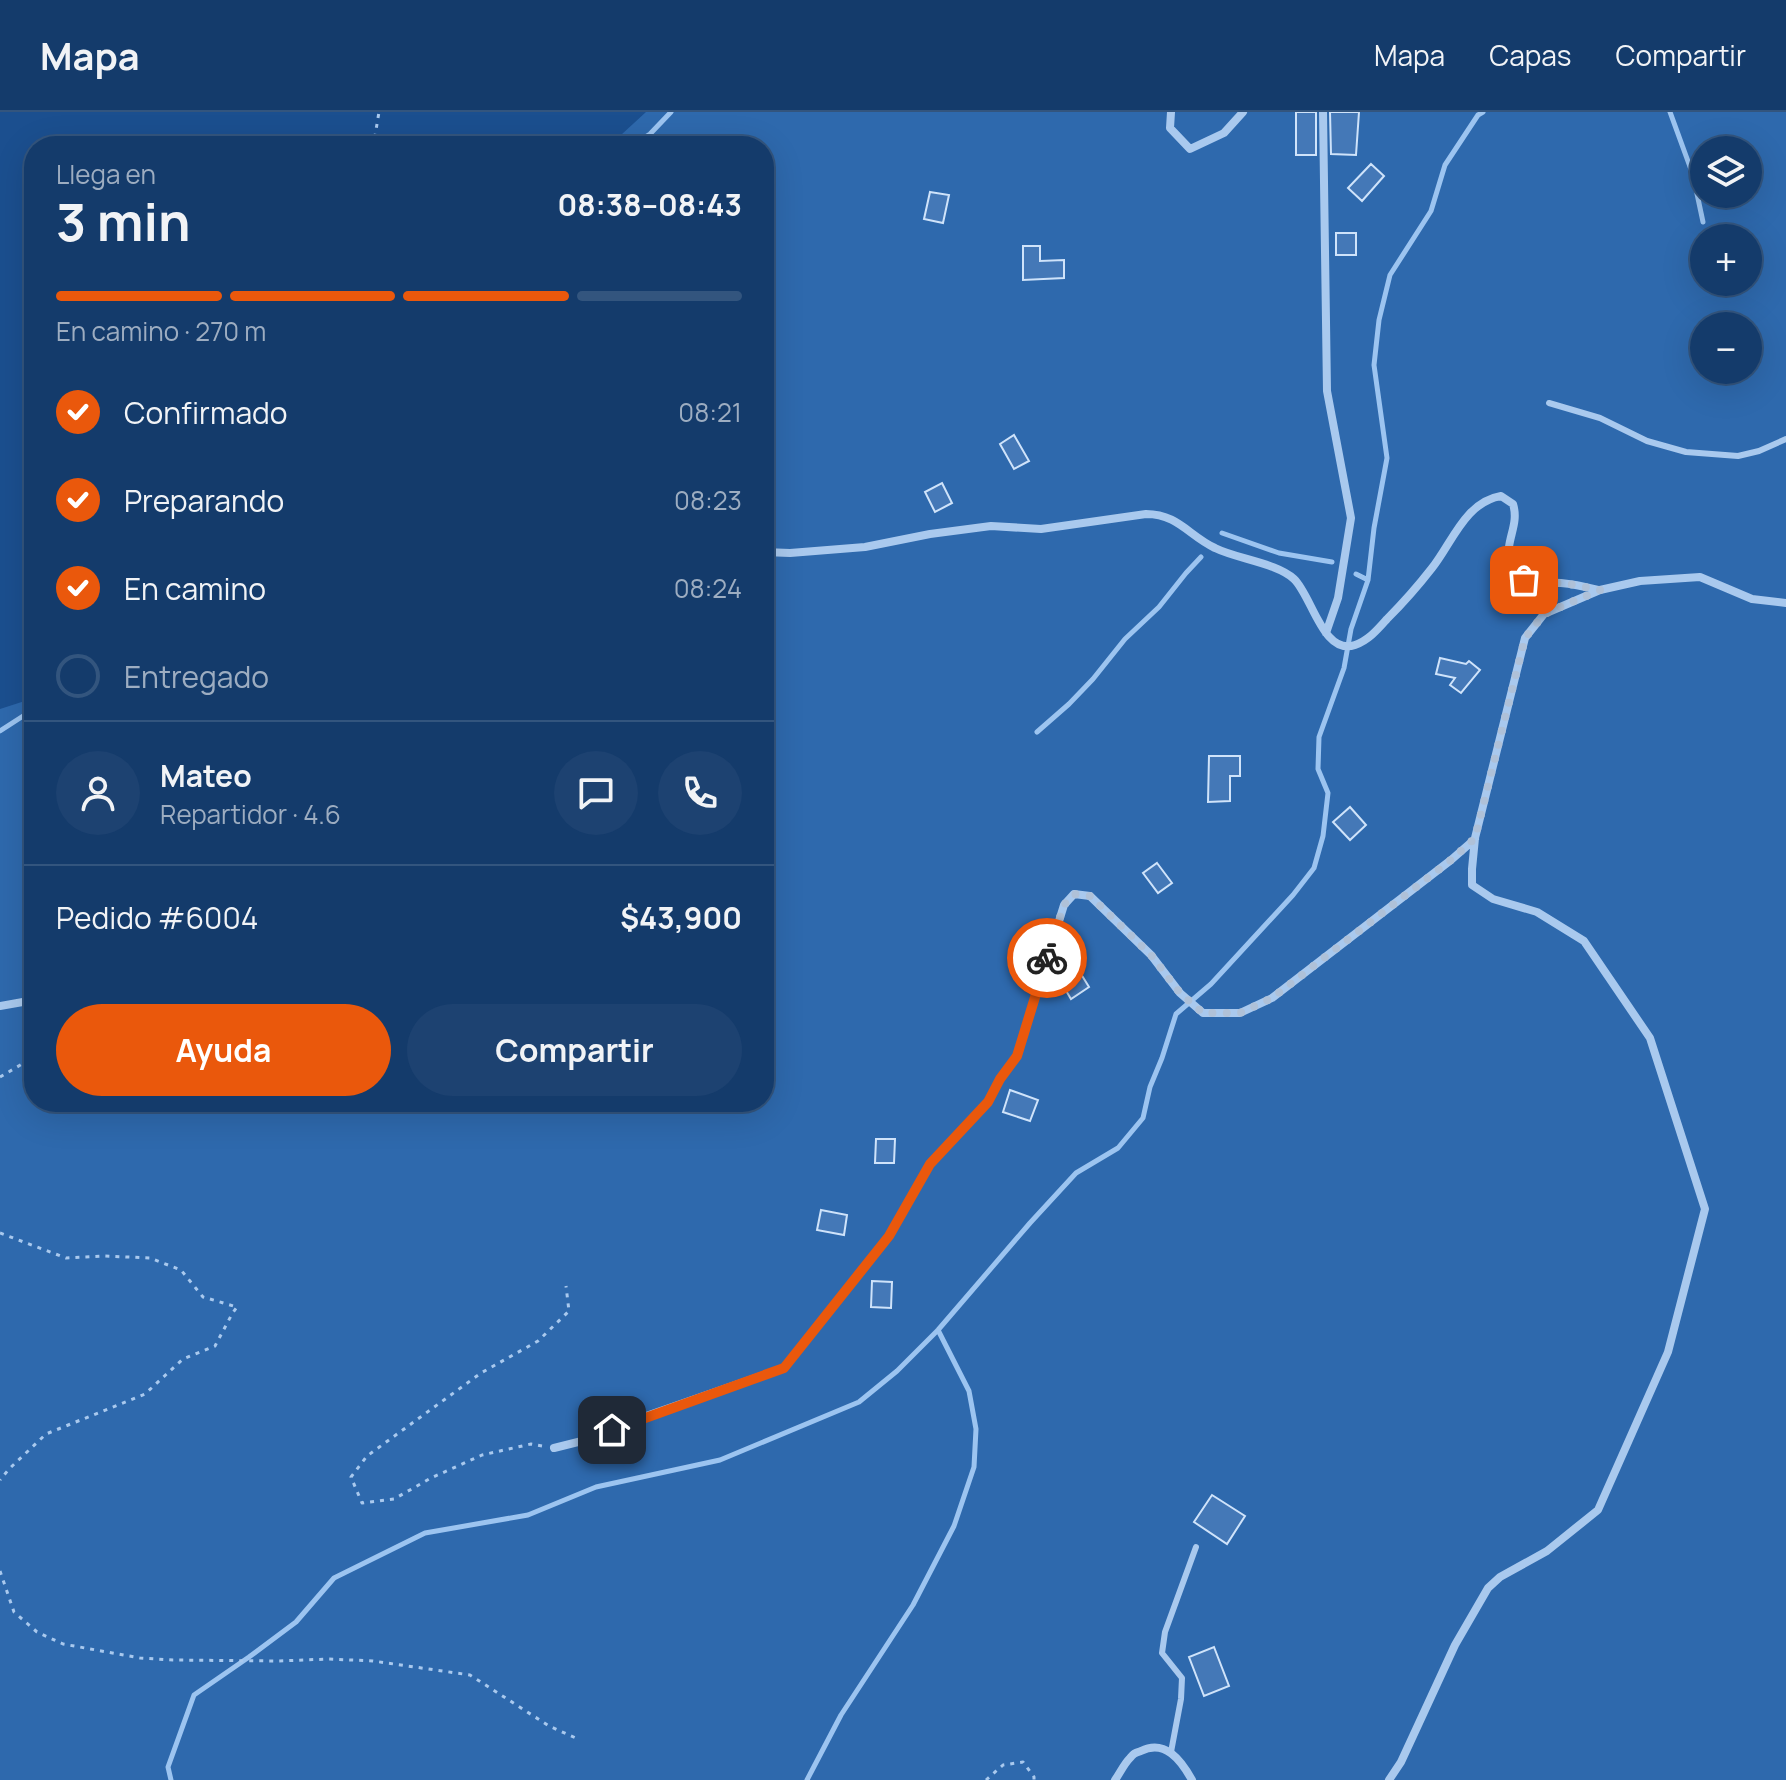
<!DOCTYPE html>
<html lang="es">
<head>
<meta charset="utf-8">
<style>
  body { margin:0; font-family:Manrope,sans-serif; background:#1d4271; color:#f1f3f6; height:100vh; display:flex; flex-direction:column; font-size:30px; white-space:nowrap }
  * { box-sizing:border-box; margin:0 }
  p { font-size:26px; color:#9dadc1 }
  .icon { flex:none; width:44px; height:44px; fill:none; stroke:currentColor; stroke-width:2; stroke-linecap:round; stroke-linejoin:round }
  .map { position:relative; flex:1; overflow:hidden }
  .side { position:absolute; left:24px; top:24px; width:750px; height:976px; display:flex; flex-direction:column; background:#143b6b; border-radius:32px; box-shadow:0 8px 32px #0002,0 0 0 2px #33557e }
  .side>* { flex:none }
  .buttons { position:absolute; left:1690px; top:24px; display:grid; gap:16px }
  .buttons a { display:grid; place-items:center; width:72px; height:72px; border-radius:50%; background:#143b6b; box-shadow:0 8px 32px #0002,0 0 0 2px #33557e; font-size:40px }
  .pin { position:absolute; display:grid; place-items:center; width:68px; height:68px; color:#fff; margin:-34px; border-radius:16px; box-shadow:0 4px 12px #0006 }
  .courier { position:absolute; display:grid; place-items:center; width:80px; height:80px; margin:-40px; border:6px solid #ea580c; border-radius:50%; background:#fff; color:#222; box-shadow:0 2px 10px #0007 }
  .summary em { font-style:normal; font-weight:700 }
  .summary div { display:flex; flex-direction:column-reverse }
  .summary { display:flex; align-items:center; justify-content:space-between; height:136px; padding:0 32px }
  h1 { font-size:52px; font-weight:700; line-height:60px }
  .bar { display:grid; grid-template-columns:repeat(4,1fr); gap:12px 8px; align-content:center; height:96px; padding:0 32px }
  .bar i { height:10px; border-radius:6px; background:#33557e }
  .bar .on { background:#ea580c }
  .bar p { grid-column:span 4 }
  .line { display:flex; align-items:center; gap:20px; padding:0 32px; border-top:2px solid #33557e }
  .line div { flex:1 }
  .round { display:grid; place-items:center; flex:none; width:84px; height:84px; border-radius:42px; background:#1d4271 }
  ol { padding:0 32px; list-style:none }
  li { display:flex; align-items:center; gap:24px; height:88px }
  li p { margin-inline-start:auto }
  li .icon { padding:8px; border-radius:50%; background:#ea580c; color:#fff; stroke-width:4 }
  li:last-child { color:#9dadc1 }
  li i { width:44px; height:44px; border:4px solid #33557e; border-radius:50% }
  .button { display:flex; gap:16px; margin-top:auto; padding:16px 32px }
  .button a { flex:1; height:92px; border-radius:48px; background:#ea580c; color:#fff; font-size:32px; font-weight:700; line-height:92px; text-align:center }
  .button a+a { background:#1d4271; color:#f1f3f6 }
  header { display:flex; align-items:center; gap:48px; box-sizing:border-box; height:112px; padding:0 40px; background:#143b6b; border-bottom:2px solid #33557e }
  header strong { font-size:38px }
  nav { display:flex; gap:44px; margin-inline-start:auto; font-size:28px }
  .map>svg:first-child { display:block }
  .green { fill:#2e69ad; fill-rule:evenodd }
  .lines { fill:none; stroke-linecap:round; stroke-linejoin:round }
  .stream { stroke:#9cc4f0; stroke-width:5 }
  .building { fill:#4478b7; stroke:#cfe3fa; stroke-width:2 }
  .path { stroke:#a9c9ee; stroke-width:3; stroke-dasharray:4 6; stroke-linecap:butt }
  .service { stroke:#a9c9ee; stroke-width:6 }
  .minor { stroke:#a9c9ee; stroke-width:8 }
  .done { stroke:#afc1d8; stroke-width:8; stroke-dasharray:0 14.4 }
  .route { stroke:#ea580c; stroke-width:10 }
</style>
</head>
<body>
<header>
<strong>Mapa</strong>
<nav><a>Mapa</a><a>Capas</a><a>Compartir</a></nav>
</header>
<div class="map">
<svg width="1786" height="1668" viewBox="0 0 1786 1668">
  <rect width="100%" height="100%" fill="#1b4f8f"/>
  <path class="green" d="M 646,0 L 1786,0 L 1786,1668 L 0,1668 L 0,597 L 34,586 L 34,990 L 764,990 L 764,34 L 609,34 ZM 1704,38 L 1748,38 L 1748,82 L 1704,82 ZM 1704,126 L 1748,126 L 1748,170 L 1704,170 ZM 1704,214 L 1748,214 L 1748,258 L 1704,258 Z"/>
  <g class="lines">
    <path class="stream" d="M 1670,0 L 1693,63 L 1703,110
      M 631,34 L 650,22 L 671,0
      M 1222,421 L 1279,441 L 1332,450
      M 1356,462 L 1368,468
      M 0,619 L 34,597
      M 1037,620 L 1069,592 L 1093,567 L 1125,527 L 1159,495 L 1186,461 L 1201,445
      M 171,1668 L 168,1655 L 194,1583 L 249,1545 L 296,1510 L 334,1466 L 425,1421 L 528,1403 L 596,1375 L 720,1348 L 859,1290 L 897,1259 L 938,1218 L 1030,1111 L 1076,1061 L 1118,1036 L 1143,1006 L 1150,975 L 1162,946 L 1176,902 L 1211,872 L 1293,783 L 1314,756 L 1323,724 L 1328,681 L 1318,657 L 1319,625 L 1344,556 L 1351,517 L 1368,468 L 1374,416 L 1387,346 L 1374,253 L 1379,208 L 1390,163 L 1431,99 L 1445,53 L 1478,3 L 1483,0
      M 807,1668 L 841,1603 L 913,1493 L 954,1414 L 974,1355 L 976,1317 L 969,1279 L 938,1218"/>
  </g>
  <path class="building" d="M 1296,0 L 1316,0 L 1316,43 L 1296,43 Z
    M 1330,0 L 1359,0 L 1356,43 L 1331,42 Z
    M 1371,52 L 1384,64 L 1362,89 L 1348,76 Z
    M 930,80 L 949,83 L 943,111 L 924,107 Z
    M 1336,121 L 1356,121 L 1356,143 L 1336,143 Z
    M 1023,134 L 1040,134 L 1040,149 L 1064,148 L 1064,166 L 1023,168 Z
    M 1014,323 L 1029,349 L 1014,357 L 1000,332 Z
    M 942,371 L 952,391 L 935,400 L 925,380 Z
    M 1440,546 L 1466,552 L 1469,549 L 1480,558 L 1461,581 L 1450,573 L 1455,566 L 1436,562 Z
    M 1209,644 L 1240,644 L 1240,664 L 1230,664 L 1230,689 L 1208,690 Z
    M 1350,695 L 1366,713 L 1350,728 L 1333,710 Z
    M 1157,751 L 1172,771 L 1158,781 L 1143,761 Z
    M 1068,841 L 1089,875 L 1071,887 L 1062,872 L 1057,843 Z
    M 1010,978 L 1038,988 L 1030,1009 L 1003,1000 Z
    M 876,1027 L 895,1027 L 894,1051 L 875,1051 Z
    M 821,1098 L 847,1103 L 844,1123 L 817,1118 Z
    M 872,1169 L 892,1170 L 891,1196 L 871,1195 Z
    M 1212,1383 L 1245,1404 L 1227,1432 L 1194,1410 Z
    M 1214,1535 L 1229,1574 L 1204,1584 L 1189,1545 Z"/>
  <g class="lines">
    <path class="path" d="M 370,34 L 374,30 L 379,0
      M 0,965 L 34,945
      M 0,1121 L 66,1146 L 105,1144 L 150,1146 L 181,1158 L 203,1185 L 237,1195 L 232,1202 L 215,1234 L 183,1247 L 145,1282 L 46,1322 L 9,1357 L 0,1368
      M 542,1334 L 531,1332 L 482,1343 L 431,1366 L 394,1387 L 362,1391 L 351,1365 L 367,1344 L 481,1261 L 538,1229 L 569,1199 L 566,1174
      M 0,1459 L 14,1500 L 37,1520 L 63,1532 L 140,1546 L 173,1548 L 278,1549 L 329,1547 L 373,1549 L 470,1563 L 549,1614 L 578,1627
      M 986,1668 L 1003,1653 L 1023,1650 L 1034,1665 L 1034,1668"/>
    <path class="service" d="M 1549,291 L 1600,306 L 1647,329 L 1686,340 L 1738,344 L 1759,339 L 1786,327
      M 1171,1640 L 1181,1587 L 1182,1566 L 1162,1541 L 1165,1520 L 1196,1435"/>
    <path class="minor" d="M 1171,0 L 1170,16 L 1190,37 L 1224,21 L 1243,0
      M 1323,0 L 1327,279 L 1351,406 L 1338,486 L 1326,521
      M 764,440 L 790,441 L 865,435 L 930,422 L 991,414 L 1041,417 L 1146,402 C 1178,402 1189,424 1215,436 C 1237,447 1277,451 1294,467 C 1312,484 1323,544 1355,533 C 1369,528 1378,517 1387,507 C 1403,491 1418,474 1432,456 C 1452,431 1465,390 1501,384 L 1513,392 C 1518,408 1511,420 1509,435 C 1503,472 1536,470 1561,471 C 1573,472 1586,475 1598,478
      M 0,894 L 34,888
      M 554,1336 L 594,1326 L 629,1310 L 784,1256 L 889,1124 L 930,1052 L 988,990 L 1000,967 L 1017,944 L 1064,793 L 1074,782 L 1090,784 L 1151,843 L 1180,881 L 1203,901 L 1240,901 L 1272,886 L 1451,748 L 1475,727
      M 1115,1668 C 1120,1661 1124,1652 1130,1646 C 1134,1641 1135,1641 1141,1639 C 1165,1627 1181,1648 1192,1668
      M 1389,1668 L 1401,1650 L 1455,1533 L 1488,1476 L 1500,1465 L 1547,1439 L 1598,1398 L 1668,1240 L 1705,1097 L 1650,926 L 1584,829 L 1537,800 L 1493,787 L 1472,773 L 1472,757 L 1475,726 L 1525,526 L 1544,502 L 1600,478 L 1640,469 L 1700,465 L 1752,487 L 1786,491"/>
  </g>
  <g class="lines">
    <path class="done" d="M 1047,846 L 1064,793 L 1074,782 L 1090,784 L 1151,843 L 1180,881 L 1203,901 L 1240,901 L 1272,886 L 1451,748 L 1475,726 L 1525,526 L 1544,502 L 1600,478 L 1564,471 L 1537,471 L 1524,468"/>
    <path class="route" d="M 612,1318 L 784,1256 L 889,1124 L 930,1052 L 988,990 L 1000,967 L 1017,944 L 1047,846"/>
  </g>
</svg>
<div class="buttons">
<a><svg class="icon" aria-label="layers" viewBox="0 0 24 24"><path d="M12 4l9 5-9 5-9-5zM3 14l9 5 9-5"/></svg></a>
<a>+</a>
<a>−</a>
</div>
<div class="pin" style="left:1524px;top:468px;background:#ea580c"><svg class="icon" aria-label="bag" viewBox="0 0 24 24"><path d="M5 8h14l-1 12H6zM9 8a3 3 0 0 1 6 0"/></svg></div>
<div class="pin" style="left:612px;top:1318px;background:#1f2937"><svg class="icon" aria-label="home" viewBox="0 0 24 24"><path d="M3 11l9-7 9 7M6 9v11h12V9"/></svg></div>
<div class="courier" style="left:1047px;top:846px"><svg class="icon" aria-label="bike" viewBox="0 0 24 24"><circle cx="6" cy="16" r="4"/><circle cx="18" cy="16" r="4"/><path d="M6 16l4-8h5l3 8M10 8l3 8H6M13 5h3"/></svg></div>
<section class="side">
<div class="summary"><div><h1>3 min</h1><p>Llega en</p></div><em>08:38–08:43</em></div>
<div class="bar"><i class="on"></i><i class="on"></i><i class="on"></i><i></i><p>En camino · 270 m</p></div>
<ol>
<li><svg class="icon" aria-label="check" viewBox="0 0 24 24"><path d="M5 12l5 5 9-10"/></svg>Confirmado<p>08:21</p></li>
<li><svg class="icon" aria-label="check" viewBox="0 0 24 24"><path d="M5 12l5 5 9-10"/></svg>Preparando<p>08:23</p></li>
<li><svg class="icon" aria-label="check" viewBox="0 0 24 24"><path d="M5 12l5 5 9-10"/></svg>En camino<p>08:24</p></li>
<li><i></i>Entregado</li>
</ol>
<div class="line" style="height:144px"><a class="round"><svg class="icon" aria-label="person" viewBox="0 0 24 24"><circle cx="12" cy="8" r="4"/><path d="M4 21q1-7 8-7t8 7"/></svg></a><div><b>Mateo</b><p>Repartidor · 4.6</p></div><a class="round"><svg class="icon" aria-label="chat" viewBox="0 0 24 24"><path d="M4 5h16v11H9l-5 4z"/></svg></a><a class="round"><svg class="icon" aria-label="phone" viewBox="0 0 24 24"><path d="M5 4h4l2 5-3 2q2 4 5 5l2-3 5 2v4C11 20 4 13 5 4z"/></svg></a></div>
<div class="line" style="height:104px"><div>Pedido #6004</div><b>$43,900</b></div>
<div class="button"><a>Ayuda</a><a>Compartir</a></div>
</section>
</div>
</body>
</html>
